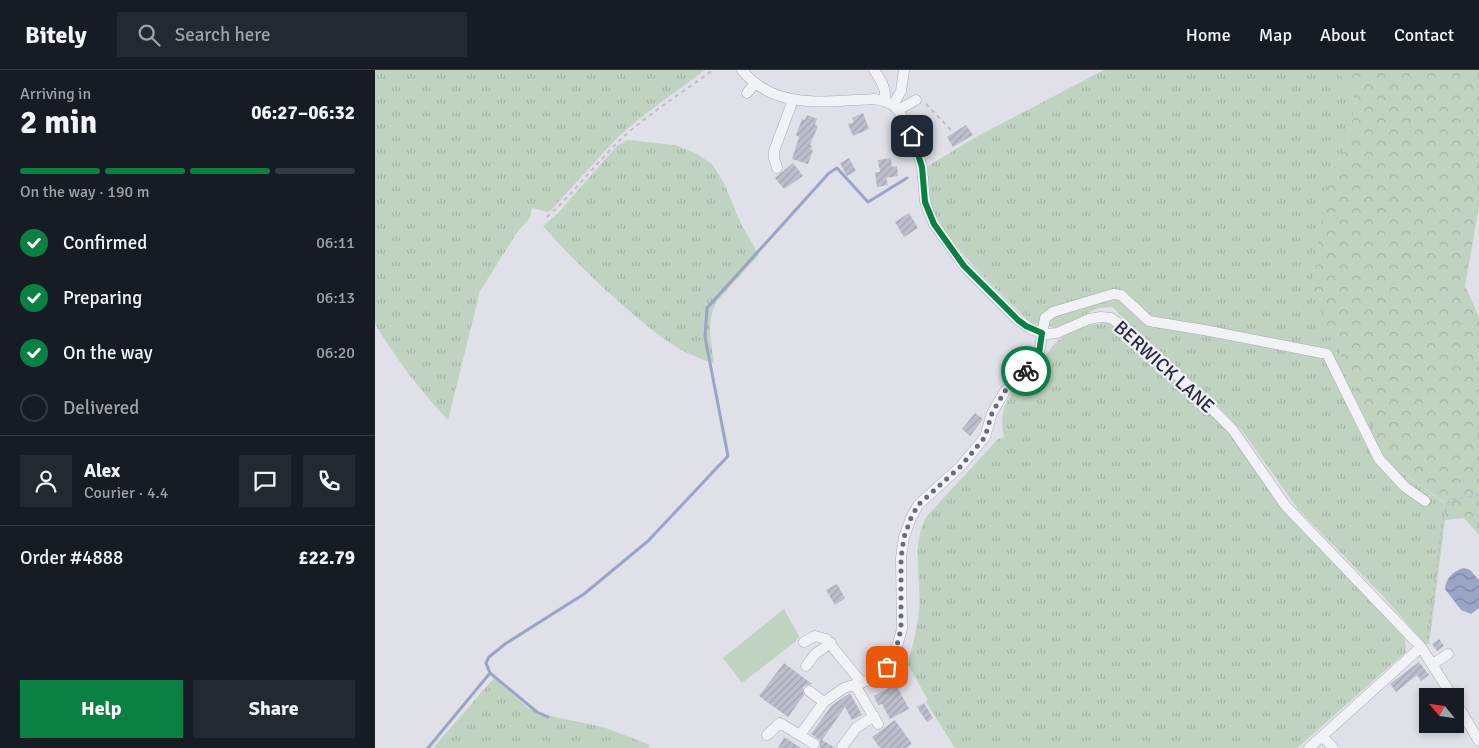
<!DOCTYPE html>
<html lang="en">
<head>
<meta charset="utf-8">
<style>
  body { margin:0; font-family:Signika,sans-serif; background:#242831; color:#f1f3f6; height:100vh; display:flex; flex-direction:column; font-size:19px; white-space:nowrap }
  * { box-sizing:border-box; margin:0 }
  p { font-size:16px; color:#9ea1a6 }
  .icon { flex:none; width:28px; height:28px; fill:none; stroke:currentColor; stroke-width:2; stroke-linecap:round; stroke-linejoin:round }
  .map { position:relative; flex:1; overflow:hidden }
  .sheet { display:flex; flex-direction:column; background:#171b24; width:375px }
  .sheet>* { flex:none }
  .needle { width:32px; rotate:299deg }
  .tools { position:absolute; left:1044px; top:618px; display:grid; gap:10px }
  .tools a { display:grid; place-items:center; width:45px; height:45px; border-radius:0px; background:#171b24; box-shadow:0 2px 8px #0003; font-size:25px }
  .pin { position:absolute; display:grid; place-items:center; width:42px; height:42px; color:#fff; margin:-21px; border-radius:10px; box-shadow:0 2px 8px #0006 }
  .courier { position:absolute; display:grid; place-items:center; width:50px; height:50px; margin:-25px; border:4px solid #0b8043; border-radius:50%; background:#fff; color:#222; box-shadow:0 1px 6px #0007 }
  .head em { font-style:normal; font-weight:700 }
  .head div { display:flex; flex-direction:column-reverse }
  .head { display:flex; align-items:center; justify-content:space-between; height:85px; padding:0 20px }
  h1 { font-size:32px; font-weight:700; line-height:38px }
  .bar { display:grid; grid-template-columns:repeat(4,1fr); gap:8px 5px; align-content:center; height:60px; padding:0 20px }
  .bar i { height:6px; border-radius:4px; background:#363941 }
  .bar .active { background:#0b8043 }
  .bar p { grid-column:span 4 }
  .line { display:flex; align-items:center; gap:12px; padding:0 20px; border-top:1px solid #363941 }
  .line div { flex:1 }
  .round { display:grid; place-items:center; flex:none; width:52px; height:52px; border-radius:0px; background:#242831 }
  ol { padding:0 20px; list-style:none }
  li { display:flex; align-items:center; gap:15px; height:55px }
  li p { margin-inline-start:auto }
  li .icon { padding:5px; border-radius:50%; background:#0b8043; color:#fff; stroke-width:4 }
  li:last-child { color:#9ea1a6 }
  li i { width:28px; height:28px; border:2px solid #363941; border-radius:50% }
  .action { display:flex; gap:10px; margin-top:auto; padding:10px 20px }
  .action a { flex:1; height:58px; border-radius:0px; background:#0b8043; color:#fff; font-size:20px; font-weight:700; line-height:58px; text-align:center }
  .action a+a { background:#242831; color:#f1f3f6 }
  header { display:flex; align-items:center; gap:30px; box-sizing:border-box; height:70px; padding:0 25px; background:#171b24; border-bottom:1px solid #363941 }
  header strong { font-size:24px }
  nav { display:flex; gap:28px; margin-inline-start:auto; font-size:18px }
  .search { width:350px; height:45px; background:#242831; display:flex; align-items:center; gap:12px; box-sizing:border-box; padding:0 18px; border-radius:0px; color:#9ea1a6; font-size:19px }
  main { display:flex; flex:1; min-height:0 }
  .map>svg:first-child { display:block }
  .grass { fill:url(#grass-tufts) }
  .forest { fill:url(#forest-crowns) }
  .park { fill:#c0d2c0 }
  .water { fill:url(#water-waves) }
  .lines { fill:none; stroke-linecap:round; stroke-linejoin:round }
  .stream { stroke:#9aa4c7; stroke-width:3 }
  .building { fill:url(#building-hatch) }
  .minor-casing { stroke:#a8a9b5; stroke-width:11 }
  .path { stroke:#bdbec6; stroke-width:2; stroke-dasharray:4 4; stroke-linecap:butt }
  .minor { stroke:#f1f2f6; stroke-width:10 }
  .done { stroke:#686a7a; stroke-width:5; stroke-dasharray:0 9 }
  .route { stroke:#0b8043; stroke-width:6 }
  .labels { text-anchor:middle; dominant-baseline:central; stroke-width:4.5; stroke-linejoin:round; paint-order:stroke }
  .street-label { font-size:19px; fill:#282a3f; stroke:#eeeff5 }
</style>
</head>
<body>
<header>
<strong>Bitely</strong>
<div class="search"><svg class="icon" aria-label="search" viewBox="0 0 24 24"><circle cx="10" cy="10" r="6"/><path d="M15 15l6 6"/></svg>Search here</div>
<nav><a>Home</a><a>Map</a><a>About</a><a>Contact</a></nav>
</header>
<main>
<section class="sheet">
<div class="head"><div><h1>2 min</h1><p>Arriving in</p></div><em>06:27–06:32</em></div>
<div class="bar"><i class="active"></i><i class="active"></i><i class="active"></i><i></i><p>On the way · 190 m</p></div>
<ol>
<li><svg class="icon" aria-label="check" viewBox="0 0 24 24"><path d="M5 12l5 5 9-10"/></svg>Confirmed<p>06:11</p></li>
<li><svg class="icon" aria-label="check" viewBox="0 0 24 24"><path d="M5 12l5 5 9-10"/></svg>Preparing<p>06:13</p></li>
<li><svg class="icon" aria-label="check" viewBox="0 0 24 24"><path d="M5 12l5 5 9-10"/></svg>On the way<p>06:20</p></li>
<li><i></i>Delivered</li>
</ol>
<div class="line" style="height:90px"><a class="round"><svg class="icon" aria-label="person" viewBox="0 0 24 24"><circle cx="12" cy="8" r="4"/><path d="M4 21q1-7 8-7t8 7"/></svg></a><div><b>Alex</b><p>Courier · 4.4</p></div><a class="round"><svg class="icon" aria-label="chat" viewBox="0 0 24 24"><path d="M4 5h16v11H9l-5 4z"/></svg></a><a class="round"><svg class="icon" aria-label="phone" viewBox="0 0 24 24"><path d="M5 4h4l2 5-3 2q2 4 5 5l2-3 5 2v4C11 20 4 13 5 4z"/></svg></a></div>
<div class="line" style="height:65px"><div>Order #4888</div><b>£22.79</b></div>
<div class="action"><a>Help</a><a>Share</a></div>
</section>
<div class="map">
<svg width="1104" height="678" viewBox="0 0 1104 678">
  <defs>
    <pattern id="grass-tufts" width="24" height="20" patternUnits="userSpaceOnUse" patternTransform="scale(1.25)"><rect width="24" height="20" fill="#c0d2c0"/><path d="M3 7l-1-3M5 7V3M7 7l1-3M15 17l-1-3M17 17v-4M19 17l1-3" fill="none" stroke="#a5b4a6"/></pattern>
    <pattern id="forest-crowns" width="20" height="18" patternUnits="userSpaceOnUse" patternTransform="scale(1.25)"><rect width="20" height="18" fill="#c0d2c0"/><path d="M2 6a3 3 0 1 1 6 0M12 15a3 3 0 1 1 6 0" fill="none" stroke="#a5b4a6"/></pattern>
    <pattern id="water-waves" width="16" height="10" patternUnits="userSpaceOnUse" patternTransform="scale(1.25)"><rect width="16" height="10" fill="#9aa4c7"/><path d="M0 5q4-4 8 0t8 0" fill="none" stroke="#7e86a3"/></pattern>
    <pattern id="building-hatch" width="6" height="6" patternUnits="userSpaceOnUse" patternTransform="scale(1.25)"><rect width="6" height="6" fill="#bcbecb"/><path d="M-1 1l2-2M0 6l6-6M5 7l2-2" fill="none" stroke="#a2a3af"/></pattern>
  </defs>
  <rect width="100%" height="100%" fill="#dfe0e8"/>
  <path class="grass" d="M 0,0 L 330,0 L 269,45 L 243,67 L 174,142 L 157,138 L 155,148 L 143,161 L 105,221 L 73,350 C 45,321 21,288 0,254 Z
    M 729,0 L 963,0 L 981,31 L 972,75 L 953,108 L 1013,392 L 1069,433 L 1070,450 L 1054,574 L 1050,574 L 1009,527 L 923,439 L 868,362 L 837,330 L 737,237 L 723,238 L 691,254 L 680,258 L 656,253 L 602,200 L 571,163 L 556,136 L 553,120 L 553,96 L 603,66 Z
    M 252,70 L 300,75 L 320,83 L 337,94 L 349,113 L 366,154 L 384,185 L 342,231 C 331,249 336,273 339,293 C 300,283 271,255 242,230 C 216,207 191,182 168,156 L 183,143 L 242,76 Z
    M 732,253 L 748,259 L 854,363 L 1030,568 L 1031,582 L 922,678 L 580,678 L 551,632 L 553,630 L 532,593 C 538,577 542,558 544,541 C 547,510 535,474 552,446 L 623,369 L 629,367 C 622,331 638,323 661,299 C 667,293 671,284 677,277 C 690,261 712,254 732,253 Z
    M 119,608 L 154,639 L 175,646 L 228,657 L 275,675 L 273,678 L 58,678 Z"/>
  <path class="forest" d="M 963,0 L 1104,0 L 1104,136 L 1090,216 L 1104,247 L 1104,465 L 1089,448 L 1070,450 L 1069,432 L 1013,392 L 937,220 L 953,108 L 972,75 L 981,31 Z"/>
  <path class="park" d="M 409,539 L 424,566 L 421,571 L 367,613 L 348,588 Z"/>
  <path class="water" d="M 1089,498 L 1095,500 L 1104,510 L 1104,538 L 1096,544 L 1086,540 L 1070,519 C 1071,508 1078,501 1089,498 Z"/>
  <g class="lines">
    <path class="stream" d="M 173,647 L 162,642 L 115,603 L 111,593 L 114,587 L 130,574 L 209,524 L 273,471 L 353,386 L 330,267 L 332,238 L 454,103 L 462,98 L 493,132 L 532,108
      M 53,678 L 115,603"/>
  </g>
  <path class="building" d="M 488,43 L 494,59 L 478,66 L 473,54 L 479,52 L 477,48 Z
    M 432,45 L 442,49 L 440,55 L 443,56 L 435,75 L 437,76 L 436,80 L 438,80 L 433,94 L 417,89 L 424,67 L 421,65 L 427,49 L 430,50 Z
    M 591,55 L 598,65 L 578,77 L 572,67 Z
    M 474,88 L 481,101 L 472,106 L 465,93 Z
    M 516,88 L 517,97 L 522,96 L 523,106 L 511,108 L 513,115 L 502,117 L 500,102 L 505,102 L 503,90 Z
    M 418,93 L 428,106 L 409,119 L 400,108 Z
    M 534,143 L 543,158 L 529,167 L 520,152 Z
    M 600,343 L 608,349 L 595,366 L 587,359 Z
    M 462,514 L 470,528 L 460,535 L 451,520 Z
    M 1064,569 L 1069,576 L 1062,581 L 1057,574 Z
    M 1044,592 L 1054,605 L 1046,611 L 1042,605 L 1021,622 L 1015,614 Z
    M 409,593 L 437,614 L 432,615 L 428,617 L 429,625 L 413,647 L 384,626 Z
    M 521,614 L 534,639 L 515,649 L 507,634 L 503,635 L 499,626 Z
    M 475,623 L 487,645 L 477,650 L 470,637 L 447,670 L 460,678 L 445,678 L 445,670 L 436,664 L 457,635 Z
    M 549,633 L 558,648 L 552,652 L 542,637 Z
    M 520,650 L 537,674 L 531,678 L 505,678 L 497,667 Z
    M 409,667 L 426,678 L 403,678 Z"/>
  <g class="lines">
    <g class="minor-casing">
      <path id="minor" d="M 367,0 C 399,41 454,31 500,29 L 509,31 L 518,35 L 523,40 L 530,52 L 537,65 L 547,97 L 550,131 L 554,143 L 559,154 L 589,196 L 643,250 L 658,260 L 672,264 L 682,263 L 714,249 L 726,247 L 736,248 L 757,263 L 814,316 L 858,360 L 910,435 L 1046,577 L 1077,626
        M 499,0 C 505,9 513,20 509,31
        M 372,23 L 380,13
        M 518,35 L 526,21 L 529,0
        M 523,40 L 541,30
        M 402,98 L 399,88 L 399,81 L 418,30
        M 429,572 L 440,566 L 451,569 L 487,613
        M 1058,594 L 1073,584
        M 431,596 L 440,584 L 456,573
        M 480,615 L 503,654
        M 434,621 L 449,632
        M 1080,631 L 1104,671
        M 392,665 L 405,653 L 439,674
        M 425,665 L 449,632 L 469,618 L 495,610 L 512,597 L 519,587 L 527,559 L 526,488 L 529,467 L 536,448 L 543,435 L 586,396 L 610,367 L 617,343 L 630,321 L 653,299 L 664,283 L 670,248 L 678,242 L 738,224 L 746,225 L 774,251 L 829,260 L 952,284 L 1004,389 L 1030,417 L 1050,431
        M 947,666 L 958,678
        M 467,677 L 481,658 L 499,646
        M 934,678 L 1046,577"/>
    </g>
    <path class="path" d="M 551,34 L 577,61
      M 172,147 C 199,123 220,94 246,69 C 273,44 308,22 338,0
      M 1053,569 L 1068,448 L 1074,430 L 1104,425"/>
    <use href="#minor" class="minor"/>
  </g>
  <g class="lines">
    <path class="done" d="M 512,597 L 519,587 L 526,559 L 526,488 L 529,467 L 536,448 L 543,435 L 586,396 L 610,367 L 617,343 L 630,321 L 651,301"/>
    <path class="route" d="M 537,66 L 547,97 L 550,132 L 559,154 L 589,196 L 643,250 L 651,256 L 667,263 L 664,283 L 651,301"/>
  </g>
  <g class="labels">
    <g class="street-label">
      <text transform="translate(789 297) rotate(42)">BERWICK LANE</text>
    </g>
  </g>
</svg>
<div class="tools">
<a><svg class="needle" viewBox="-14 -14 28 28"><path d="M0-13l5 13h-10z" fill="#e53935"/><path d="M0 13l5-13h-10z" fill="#9ea1a6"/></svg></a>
</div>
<div class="pin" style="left:512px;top:597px;background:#ea580c"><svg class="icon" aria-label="bag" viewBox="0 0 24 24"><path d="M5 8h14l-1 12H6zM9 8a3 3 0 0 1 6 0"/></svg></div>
<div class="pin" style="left:537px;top:66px;background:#1f2937"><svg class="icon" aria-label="home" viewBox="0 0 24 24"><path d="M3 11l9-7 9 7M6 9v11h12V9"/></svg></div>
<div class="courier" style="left:651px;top:301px"><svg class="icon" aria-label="bike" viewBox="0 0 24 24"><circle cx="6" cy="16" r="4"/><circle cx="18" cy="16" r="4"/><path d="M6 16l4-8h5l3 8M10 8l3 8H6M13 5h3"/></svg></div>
</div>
</main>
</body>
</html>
